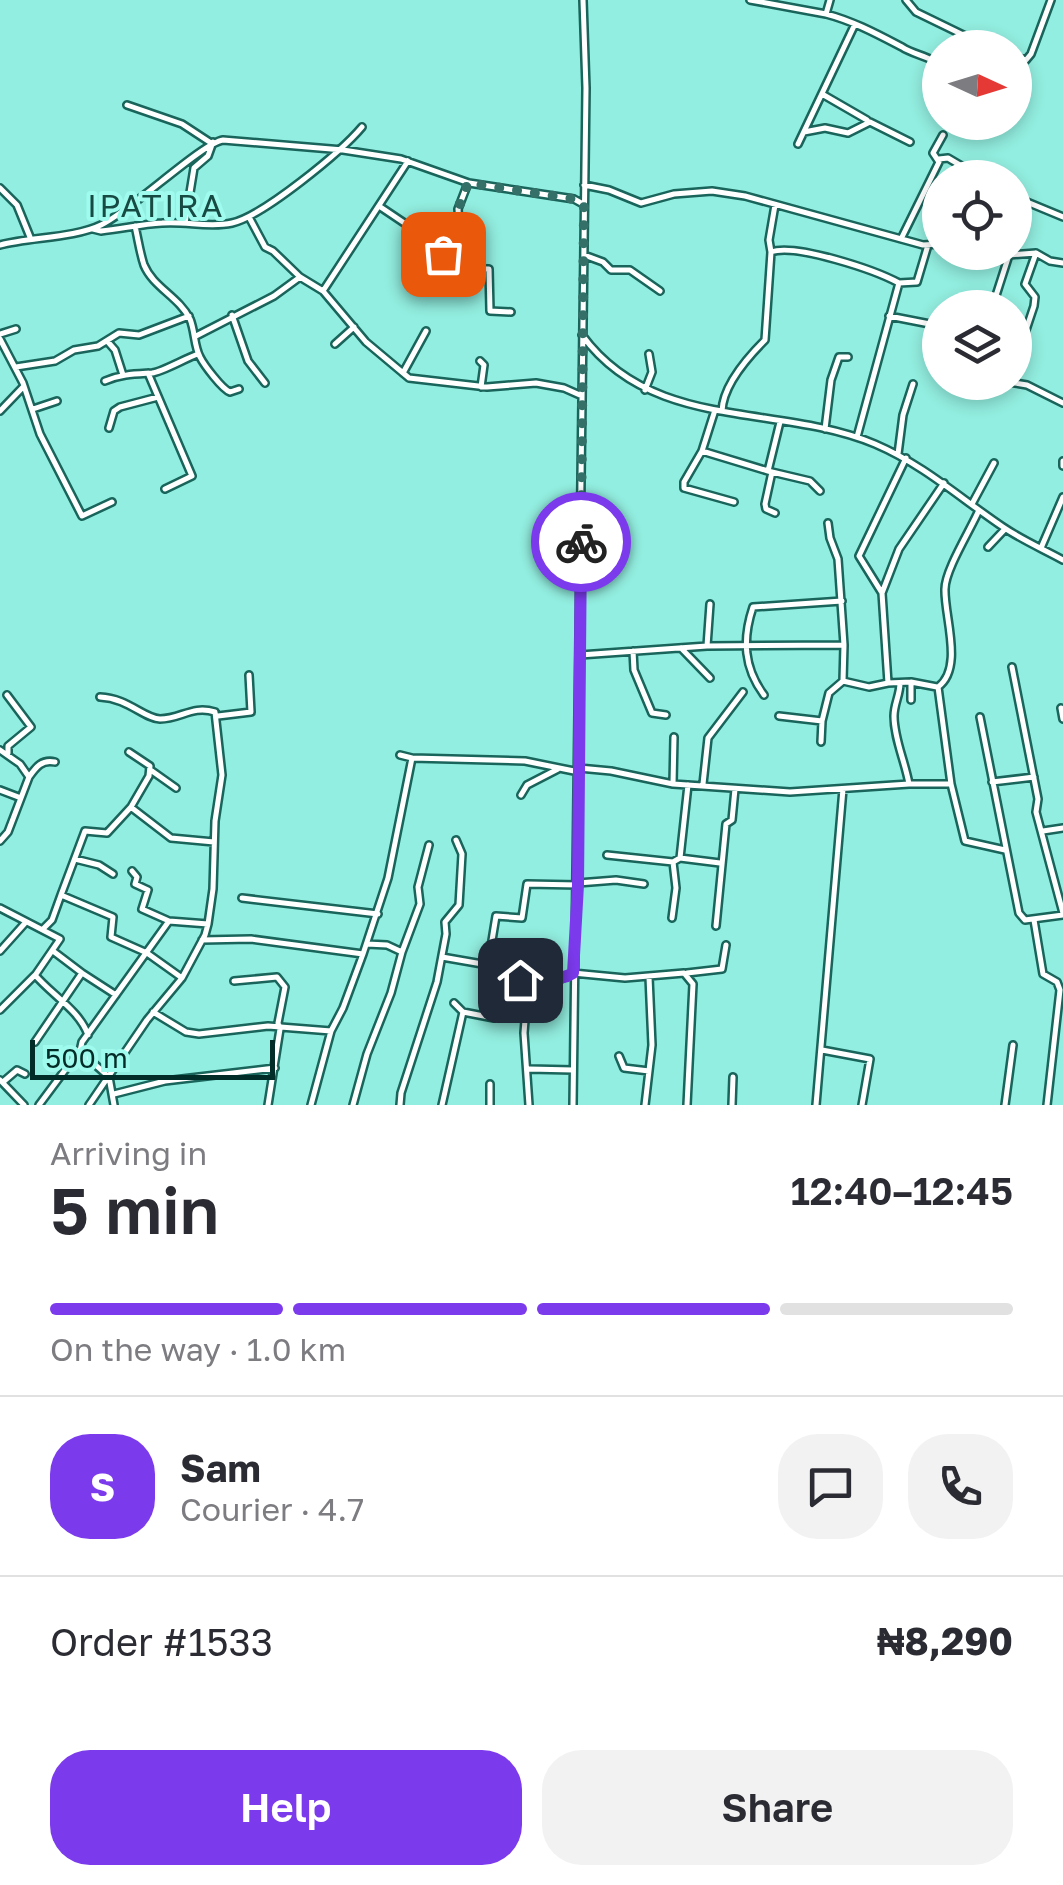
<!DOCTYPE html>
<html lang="en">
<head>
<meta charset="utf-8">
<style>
  body { margin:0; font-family:"Golos Text",sans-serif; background:#f2f2f3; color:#2b2b33; height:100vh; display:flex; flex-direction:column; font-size:38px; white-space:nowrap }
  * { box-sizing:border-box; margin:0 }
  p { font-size:32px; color:#7c7c81 }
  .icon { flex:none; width:55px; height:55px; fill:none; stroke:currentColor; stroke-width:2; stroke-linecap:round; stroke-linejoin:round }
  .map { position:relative; height:1105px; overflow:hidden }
  .side { display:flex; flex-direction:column; background:#fff; flex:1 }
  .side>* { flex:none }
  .needle { width:65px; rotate:94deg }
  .controls { position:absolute; left:922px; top:30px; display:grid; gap:20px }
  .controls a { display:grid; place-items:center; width:110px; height:110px; border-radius:50%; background:#fff; box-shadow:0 5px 15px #0003; font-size:50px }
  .scale { position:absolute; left:30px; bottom:25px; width:245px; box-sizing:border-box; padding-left:10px; border:5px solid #022c27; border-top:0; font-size:28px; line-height:35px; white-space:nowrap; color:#022c27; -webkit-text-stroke:8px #9ffbee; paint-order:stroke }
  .pin { position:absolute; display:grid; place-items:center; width:85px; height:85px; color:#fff; margin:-42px; border-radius:20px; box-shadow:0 5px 15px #0006 }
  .courier { position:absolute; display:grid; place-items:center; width:100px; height:100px; margin:-50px; border:8px solid #7c3aed; border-radius:50%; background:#fff; color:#222; box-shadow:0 2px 12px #0007 }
  .summary em { font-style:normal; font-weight:600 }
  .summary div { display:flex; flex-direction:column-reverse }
  .summary { display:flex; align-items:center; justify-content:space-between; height:170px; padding:0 50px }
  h1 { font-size:65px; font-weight:600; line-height:75px }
  .bar { display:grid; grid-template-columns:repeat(4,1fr); gap:15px 10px; align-content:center; height:120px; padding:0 50px }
  .bar i { height:12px; border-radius:8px; background:#e1e1e2 }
  .bar .current { background:#7c3aed }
  .bar p { grid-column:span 4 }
  .line { display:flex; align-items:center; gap:25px; padding:0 50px; border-top:2px solid #e1e1e2 }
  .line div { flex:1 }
  .round { display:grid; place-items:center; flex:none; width:105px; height:105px; border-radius:40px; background:#f2f2f3 }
  .action { display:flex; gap:20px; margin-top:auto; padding:20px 50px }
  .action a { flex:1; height:115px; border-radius:40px; background:#7c3aed; color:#fff; font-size:40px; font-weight:600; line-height:115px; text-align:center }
  .action a+a { background:#f2f2f3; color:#2b2b33 }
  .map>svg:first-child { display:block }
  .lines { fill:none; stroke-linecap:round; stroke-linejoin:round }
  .minor-casing { stroke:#19645b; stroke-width:10 }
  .minor { stroke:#fff; stroke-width:5 }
  .done { stroke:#347068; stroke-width:10; stroke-dasharray:0 18 }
  .route { stroke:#7c3aed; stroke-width:12 }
  .labels { text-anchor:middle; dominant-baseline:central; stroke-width:8; stroke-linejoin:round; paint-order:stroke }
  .quarter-label { font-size:32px; letter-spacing:2.5px; fill:#184a44; stroke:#9ffbee }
</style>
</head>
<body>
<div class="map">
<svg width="1063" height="1105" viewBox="0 0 1063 1105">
  <rect width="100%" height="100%" fill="#92eee0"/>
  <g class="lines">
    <g class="minor-casing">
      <path id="minor" d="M 750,0 L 826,14 L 830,0
        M 906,0 L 916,12 L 990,48
        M 826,14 C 853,21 877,34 902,47 C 911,53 922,55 932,60
        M 1015,57 L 1026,60 L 1031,54 L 1051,0
        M 822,94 L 867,120
        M 127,105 L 182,124 L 211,143
        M 804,132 L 825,128 L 848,133 L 870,122 L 910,142
        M 798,144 L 855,24
        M 939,159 L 948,158 L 982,178
        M 584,185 L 609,190 L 641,203 L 674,194 L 712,191 L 745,196 L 923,245 L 940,244
        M 0,188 L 17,205 L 30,237
        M 1015,197 L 1063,217
        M 379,206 L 443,249 L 452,268 L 489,269 L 490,311 L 511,312
        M 249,217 L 265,247 L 273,251 L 300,277 L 323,291 L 366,342 L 409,378 L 487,387 L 536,383 L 564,388 L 582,396
        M 185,223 L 194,168 L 208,156 L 213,142
        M 135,226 C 138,239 140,253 144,265 C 153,287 179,297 190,319 C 195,331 194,346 200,357 C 204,365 222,389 230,392 L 239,389
        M 93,229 L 101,231 C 121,229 142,224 162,223 C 186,221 209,228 232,223 C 263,216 341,152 362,127
        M 902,237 L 939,162 L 933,153 L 943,135
        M 0,245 C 30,237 74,238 101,225 C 131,211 202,143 223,140 L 343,150 L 401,159 L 469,183 L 574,199 L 583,204
        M 443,249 L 459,224 L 458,209 L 468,183
        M 771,252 C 795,243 875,270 899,283
        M 990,252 L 1009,255 L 992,308
        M 584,255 L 603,262 L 611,270 L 630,270 L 660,291
        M 1009,255 L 1036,253 L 1050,261 L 1063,263
        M 323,291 L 408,161
        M 232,315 L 248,361 L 265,383
        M 889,316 L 940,326
        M 0,334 L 16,329
        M 582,335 C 653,432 777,403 875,444 C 924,465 960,498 1003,527 C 1022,540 1043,549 1063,560
        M 196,336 L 274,296 L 300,277
        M 0,339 L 23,383 L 40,434 L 82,516 L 112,502
        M 108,342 L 115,350 L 123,375
        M 335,344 L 354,327
        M 480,361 L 484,365 L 481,387
        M 1015,363 L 1034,306 L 1035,297 L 1025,284 L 1036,253
        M 16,367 L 55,361 L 74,350 L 98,346 L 119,333 L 139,335 L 189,316
        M 148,373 L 192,476 L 165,489
        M 403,373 L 426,331
        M 105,381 C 121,374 136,374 152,373 C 162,372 186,358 198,354
        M 1009,382 L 1027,385 L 1063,403
        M 645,390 L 652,372 L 649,354
        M 33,409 L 57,401
        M 715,410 L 702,451 L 684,482 L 684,488 L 734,502
        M 0,411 L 24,386
        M 722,411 C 723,385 748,357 765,340 L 771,252 L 769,240 L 775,205
        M 109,428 L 114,411 L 120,407 L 158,397
        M 825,429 L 831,380 L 839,357 L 848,357
        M 857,437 L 899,283 L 917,282 L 928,245
        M 702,451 L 768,471
        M 898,454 L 903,415 L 913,384
        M 1063,461 L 1063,466
        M 772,472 L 810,481 L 820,491
        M 972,504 L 994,463
        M 979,510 C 971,529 945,570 945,589 C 944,616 964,668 938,687 L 951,784 L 965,841 L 1005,850
        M 775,513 L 766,509 L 765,504 L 772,472 L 768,471 L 780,422
        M 828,523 L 830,538 L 838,559 L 844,645
        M 988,547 L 1005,529
        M 1041,548 L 1063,497
        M 882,593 L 859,556 L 906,458
        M 707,646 L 710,604
        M 681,648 L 710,678
        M 633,651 L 634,670 L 652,713 L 666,715
        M 580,655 L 707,646 L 844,645 L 843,681 L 869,687 L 888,683 L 882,593 L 899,549 L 944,483
        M 1012,667 L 1038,799 L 1036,812 L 1063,913
        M 911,682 L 937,687
        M 888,683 L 911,682 L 911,700
        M 900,683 C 900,695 894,704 894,716 C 894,739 905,761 909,784
        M 7,695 L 31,727 L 8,746 L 8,753
        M 764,695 C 744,668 742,640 753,607 L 842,601
        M 100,697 C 128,698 143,718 160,719 C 181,719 192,705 215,712 L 222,775 L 215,821 L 213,889 L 208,924
        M 1061,708 L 1063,719
        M 218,716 L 251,712 L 249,675
        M 779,716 L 822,721 L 829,693 L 843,681
        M 980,717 L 1019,913 L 1025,920 L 1063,915
        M 821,742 L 822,721
        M 0,750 L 20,764 L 29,777 L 8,832 L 0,841
        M 412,758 L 525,761 L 579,772
        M 579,768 L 611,771 L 673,784 L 790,792 L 909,784 L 951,784
        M 152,771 L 176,788
        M 29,777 C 36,767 42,759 55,762
        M 992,782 L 1034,777
        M 673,784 L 674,737
        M 703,784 L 708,738 L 743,692
        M 0,790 L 21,798
        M 521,795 L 527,785 L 558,769
        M 132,808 L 171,838 L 214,842
        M 1043,831 L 1063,828
        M 607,855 L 673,862
        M 680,858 L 688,785
        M 75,859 L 99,865 L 113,874
        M 132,871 L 137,877 L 135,884 L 148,890 L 142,909 L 169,921
        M 578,883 L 616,880 L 644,884
        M 61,895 L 85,831 L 107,833 L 131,807 L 149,776 L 150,766 L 129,752
        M 242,898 L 378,914
        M 0,908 L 60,939 L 36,974
        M 672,918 L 676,888 L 673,862 L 680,858 L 720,863
        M 1034,920 L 1043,974 L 1057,982 L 1060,990 L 1047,1105
        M 716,926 L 726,824 L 732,820 L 735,789
        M 44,928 L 52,920 L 61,895 L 113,917 L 111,937 L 147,953 L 182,978 L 147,1020 L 89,1105
        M 202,940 L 251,939 L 363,954 L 343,1008 L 331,1031 L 311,1105
        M 0,951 L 26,922
        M 402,952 L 420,904 L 418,887 L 429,845
        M 363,954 L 388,878 L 412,758 L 400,755
        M 442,957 L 488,965 L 496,916 L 522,918 L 527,884 L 578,885
        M 488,965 L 501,965 L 522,982 L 526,982
        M 82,973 L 116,995
        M 687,973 L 722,969 L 726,945
        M 234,981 L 277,977 L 285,987 L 278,1023 L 280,1029 L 268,1105
        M 454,1003 L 463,1012 L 494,1018
        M 0,1010 L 35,975 C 52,995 80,1011 88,1035
        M 153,1012 L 186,1032 L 199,1034 L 268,1026 L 331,1031
        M 483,1014 L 494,991
        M 35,1042 L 82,973 L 53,951
        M 822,1050 L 870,1059 L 862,1105
        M 619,1056 L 624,1068 L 649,1071
        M 529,1069 L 573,1070
        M 0,1080 L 24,1105
        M 3,1082 L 17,1070 L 25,1074
        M 114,1094 L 165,1081 L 275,1068
        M 39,1105 L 74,1058 L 85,1057
        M 114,1105 L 109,1077 L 80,1051 L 82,1042 L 169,921 L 208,924 L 205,935 L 182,978
        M 353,1105 L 367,1054 L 391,993 L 402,952 L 387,945 L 367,944
        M 400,1105 L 401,1093 L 437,982 L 446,934 L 445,922 L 459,905 L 462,854 L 456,840
        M 442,1105 L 463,1012
        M 490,1105 L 490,1084
        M 529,1105 L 524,1033 L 528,982 L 535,978 L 559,980 L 573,973 L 625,978 L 684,973 L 693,984 L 687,1105
        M 573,1105 L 586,88 L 583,0
        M 645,1105 L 652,1045 L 649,977
        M 732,1105 L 733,1077
        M 816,1105 L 843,789
        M 1005,1105 L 1013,1045"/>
    </g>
    <use href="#minor" class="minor"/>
  </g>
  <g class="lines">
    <path class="done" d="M 443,254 L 458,224 L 458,209 L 468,183 L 574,199 L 584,204 L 581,542"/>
    <path class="route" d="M 520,980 L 528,982 C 543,974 558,983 573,973 L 578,885 L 581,542"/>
  </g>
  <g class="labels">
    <g class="quarter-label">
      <text x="156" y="205">IPATIRA</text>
    </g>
  </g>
</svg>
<div class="controls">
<a><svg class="needle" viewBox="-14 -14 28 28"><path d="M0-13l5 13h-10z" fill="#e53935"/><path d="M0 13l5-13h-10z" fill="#7c7c81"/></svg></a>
<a><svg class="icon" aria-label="locate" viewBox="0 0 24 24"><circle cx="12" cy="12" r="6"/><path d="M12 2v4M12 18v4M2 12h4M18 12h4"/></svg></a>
<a><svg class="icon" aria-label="layers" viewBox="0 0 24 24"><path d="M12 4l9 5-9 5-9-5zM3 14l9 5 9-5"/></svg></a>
</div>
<div class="scale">500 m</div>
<div class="pin" style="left:443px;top:254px;background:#ea580c"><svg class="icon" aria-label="bag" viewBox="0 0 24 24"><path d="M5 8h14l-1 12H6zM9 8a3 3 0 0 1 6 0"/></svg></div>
<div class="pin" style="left:520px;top:980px;background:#1f2937"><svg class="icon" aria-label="home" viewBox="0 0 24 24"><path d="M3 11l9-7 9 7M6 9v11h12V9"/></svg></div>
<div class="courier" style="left:581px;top:542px"><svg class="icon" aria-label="bike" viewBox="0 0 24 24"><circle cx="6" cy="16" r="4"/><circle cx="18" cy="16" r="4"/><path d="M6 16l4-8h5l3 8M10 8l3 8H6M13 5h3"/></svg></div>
</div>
<section class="side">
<div class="summary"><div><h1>5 min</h1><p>Arriving in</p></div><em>12:40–12:45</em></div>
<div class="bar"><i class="current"></i><i class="current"></i><i class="current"></i><i></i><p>On the way · 1.0 km</p></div>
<div class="line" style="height:180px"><b class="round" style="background:#7c3aed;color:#fff">S</b><div><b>Sam</b><p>Courier · 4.7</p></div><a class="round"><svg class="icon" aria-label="chat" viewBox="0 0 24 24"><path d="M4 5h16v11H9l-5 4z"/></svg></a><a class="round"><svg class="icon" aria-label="phone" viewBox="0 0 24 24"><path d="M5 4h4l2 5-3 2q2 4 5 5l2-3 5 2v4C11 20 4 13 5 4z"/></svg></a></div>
<div class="line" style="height:130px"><div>Order #1533</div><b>₦8,290</b></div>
<div class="action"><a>Help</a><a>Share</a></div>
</section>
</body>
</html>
